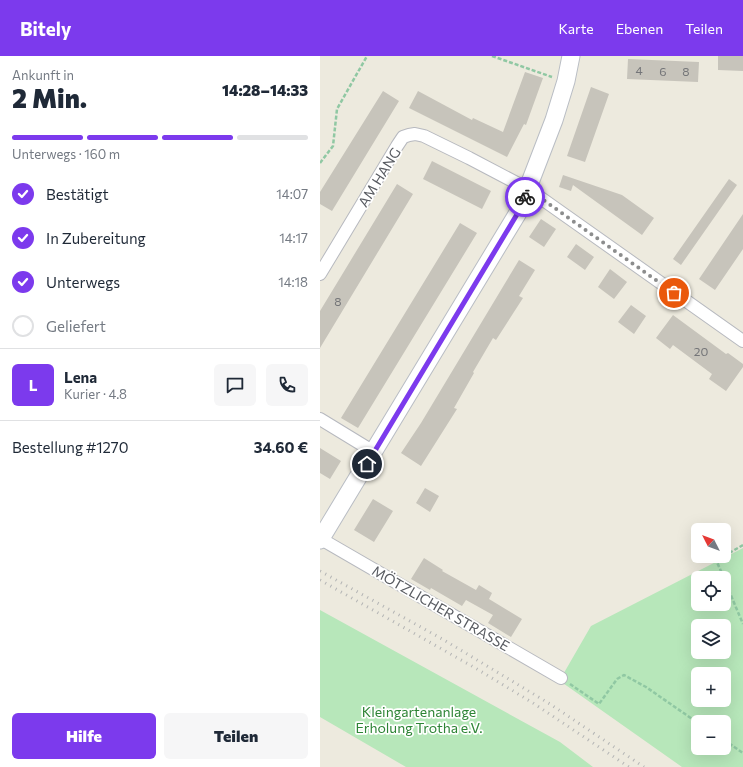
<!DOCTYPE html>
<html lang="de">
<head>
<meta charset="utf-8">
<style>
  body { margin:0; font-family:Commissioner,sans-serif; background:#f6f6f7; color:#1f2937; height:100vh; display:flex; flex-direction:column; font-size:15px; white-space:nowrap }
  * { box-sizing:border-box; margin:0 }
  p { font-size:13px; color:#747a83 }
  .icon { flex:none; width:22px; height:22px; fill:none; stroke:currentColor; stroke-width:2; stroke-linecap:round; stroke-linejoin:round }
  .map { position:relative; flex:1; overflow:hidden }
  .drawer { display:flex; flex-direction:column; background:#fff; width:320px }
  .drawer>* { flex:none }
  .needle { width:26px; rotate:312deg }
  .controls { position:absolute; left:371px; top:467px; display:grid; gap:8px }
  .controls a { display:grid; place-items:center; width:40px; height:40px; border-radius:6px; background:#fff; box-shadow:0 4px 16px #0002; font-size:20px }
  .pin { position:absolute; display:grid; place-items:center; width:34px; height:34px; color:#fff; margin:-17px; border:2px solid #fff; border-radius:50%; box-shadow:0 1px 4px #0007 }
  .courier { position:absolute; display:grid; place-items:center; width:40px; height:40px; margin:-20px; border:3px solid #7c3aed; border-radius:50%; background:#fff; color:#222; box-shadow:0 1px 5px #0007 }
  .headline em { font-style:normal; font-weight:800 }
  .headline div { display:flex; flex-direction:column-reverse }
  .headline { display:flex; align-items:center; justify-content:space-between; height:68px; padding:0 12px }
  h1 { font-size:26px; font-weight:800; line-height:30px }
  .bar { display:grid; grid-template-columns:repeat(4,1fr); gap:6px 4px; align-content:center; height:48px; padding:0 12px }
  .bar i { height:5px; border-radius:3px; background:#e0e1e3 }
  .bar .selected { background:#7c3aed }
  .bar p { grid-column:span 4 }
  .line { display:flex; align-items:center; gap:10px; padding:0 12px; border-top:1px solid #e0e1e3 }
  .line div { flex:1 }
  .round { display:grid; place-items:center; flex:none; width:42px; height:42px; border-radius:6px; background:#f6f6f7 }
  ol { padding:0 12px; list-style:none }
  li { display:flex; align-items:center; gap:12px; height:44px }
  li p { margin-inline-start:auto }
  li .icon { padding:4px; border-radius:50%; background:#7c3aed; color:#fff; stroke-width:4 }
  li:last-child { color:#747a83 }
  li i { width:22px; height:22px; border:2px solid #e0e1e3; border-radius:50% }
  .action { display:flex; gap:8px; margin-top:auto; padding:8px 12px }
  .action a { flex:1; height:46px; border-radius:6px; background:#7c3aed; color:#fff; font-size:16px; font-weight:800; line-height:46px; text-align:center }
  .action a+a { background:#f6f6f7; color:#1f2937 }
  header { display:flex; align-items:center; gap:24px; box-sizing:border-box; height:56px; padding:0 20px; background:#7c3aed; color:#fff }
  header strong { font-size:19px }
  nav { display:flex; gap:22px; margin-inline-start:auto; font-size:14px }
  main { display:flex; flex:1; min-height:0 }
  .map>svg:first-child { display:block }
  .green { fill:#b7e7ba; fill-rule:evenodd }
  .building { fill:#c7c4bb }
  .lines { fill:none; stroke-linecap:round; stroke-linejoin:round }
  .street-casing { stroke:#b7b9bf; stroke-width:14 }
  .secondary-casing { stroke:#b9bdc4; stroke-width:19 }
  .path { stroke:#90c8a3; stroke-width:2.5; stroke-dasharray:4 2; stroke-linecap:butt }
  .street { stroke:#fff; stroke-width:12 }
  .secondary { stroke:#fff; stroke-width:17 }
  .rail { stroke:#b3b4b4; stroke-width:3; stroke-dasharray:1 5; stroke-linecap:butt }
  .done { stroke:#8c8d8d; stroke-width:4; stroke-dasharray:0 7.2 }
  .route { stroke:#7c3aed; stroke-width:5 }
  .labels { text-anchor:middle; dominant-baseline:central; stroke-width:3.5; stroke-linejoin:round; paint-order:stroke }
  .number-label { font-size:12px; fill:#747578 }
  .street-label { font-size:14px; fill:#585b61; stroke:#fff }
  .park-label { font-size:14px; fill:#2d8435; stroke:#fff }
</style>
</head>
<body>
<header>
<strong>Bitely</strong>
<nav><a>Karte</a><a>Ebenen</a><a>Teilen</a></nav>
</header>
<main>
<section class="drawer">
<div class="headline"><div><h1>2 Min.</h1><p>Ankunft in</p></div><em>14:28–14:33</em></div>
<div class="bar"><i class="selected"></i><i class="selected"></i><i class="selected"></i><i></i><p>Unterwegs · 160 m</p></div>
<ol>
<li><svg class="icon" aria-label="check" viewBox="0 0 24 24"><path d="M5 12l5 5 9-10"/></svg>Bestätigt<p>14:07</p></li>
<li><svg class="icon" aria-label="check" viewBox="0 0 24 24"><path d="M5 12l5 5 9-10"/></svg>In Zubereitung<p>14:17</p></li>
<li><svg class="icon" aria-label="check" viewBox="0 0 24 24"><path d="M5 12l5 5 9-10"/></svg>Unterwegs<p>14:18</p></li>
<li><i></i>Geliefert</li>
</ol>
<div class="line" style="height:72px"><b class="round" style="background:#7c3aed;color:#fff">L</b><div><b>Lena</b><p>Kurier · 4.8</p></div><a class="round"><svg class="icon" aria-label="chat" viewBox="0 0 24 24"><path d="M4 5h16v11H9l-5 4z"/></svg></a><a class="round"><svg class="icon" aria-label="phone" viewBox="0 0 24 24"><path d="M5 4h4l2 5-3 2q2 4 5 5l2-3 5 2v4C11 20 4 13 5 4z"/></svg></a></div>
<div class="line" style="height:52px"><div>Bestellung #1270</div><b>34.60 €</b></div>
<div class="action"><a>Hilfe</a><a>Teilen</a></div>
</section>
<div class="map">
<svg width="423" height="711" viewBox="0 0 423 711">
  <rect width="100%" height="100%" fill="#edeade"/>
  <path class="green" d="M 423,492 L 423,711 L 362,711 L 240,625 L 241,622 L 271,570 ZM 378,522 L 404,522 L 404,548 L 378,548 ZM 378,570 L 404,570 L 404,596 L 378,596 ZM 378,618 L 404,618 L 404,644 L 378,644 ZM 378,666 L 404,666 L 404,692 L 378,692 Z
    M 0,554 L 240,686 L 273,711 L 86,711 L 0,661 Z"/>
  <path class="building" d="M 398,0 L 423,0 L 423,15 L 398,14 Z
    M 308,3 L 379,6 L 378,26 L 307,23 Z
    M 205,16 L 223,22 L 206,69 L 204,68 L 187,101 L 89,52 L 98,35 L 152,64 L 153,62 L 183,76 Z
    M 271,31 L 289,38 L 265,106 L 247,100 Z
    M 63,35 L 79,45 L 12,155 L 0,148 L 0,136 Z
    M 112,105 L 171,135 L 162,153 L 103,123 Z
    M 243,119 L 302,139 L 334,162 L 322,179 L 253,129 L 251,135 L 239,131 Z
    M 409,123 L 417,129 L 361,209 L 353,203 Z
    M 77,128 L 93,138 L 0,292 L 0,255 Z
    M 423,158 L 423,193 L 395,234 L 379,223 Z
    M 221,163 L 236,173 L 224,191 L 209,181 Z
    M 140,167 L 157,177 L 38,372 L 21,362 Z
    M 256,188 L 274,201 L 265,214 L 247,201 Z
    M 199,204 L 215,214 L 199,240 L 203,242 L 176,284 L 173,282 L 153,316 L 154,317 L 134,352 L 137,353 L 101,410 L 81,397 L 101,367 Z
    M 290,213 L 307,226 L 294,243 L 278,231 Z
    M 311,249 L 326,260 L 314,278 L 298,266 Z
    M 353,259 L 406,298 L 408,297 L 423,308 L 423,311 L 406,335 L 389,323 L 392,318 L 353,289 L 350,293 L 336,282 Z
    M 0,392 L 21,405 L 10,423 L 0,417 Z
    M 105,432 L 119,440 L 110,456 L 96,447 Z
    M 53,443 L 73,455 L 54,486 L 34,474 Z
    M 104,502 L 123,514 L 122,515 L 156,534 L 159,529 L 172,537 L 169,543 L 202,563 L 191,581 L 168,567 L 173,559 L 146,544 L 142,550 L 111,532 L 110,534 L 91,523 Z"/>
  <g class="lines">
    <g class="street-casing">
      <path id="street" d="M 0,218 L 77,90 L 83,81 L 89,79 L 95,78 L 104,80 L 149,102 L 208,133 L 423,285
        M 0,363 L 54,396
        M 1,483 L 241,622"/>
    </g>
    <g class="secondary-casing">
      <path id="secondary" d="M 0,484 L 199,155 L 234,64 L 246,25 L 251,0"/>
    </g>
    <path class="path" d="M 172,0 L 232,21
      M 0,107 L 13,90 L 17,53 L 47,0
      M 404,500 L 423,489
      M 404,522 L 396,504 L 404,500
      M 404,523 L 423,568
      M 250,628 L 279,648 L 297,623 L 304,619 L 326,631 L 378,667
      M 404,684 L 423,697"/>
    <use href="#street" class="street"/>
    <use href="#secondary" class="secondary"/>
    <path class="rail" d="M 0,515 L 124,584 L 230,648 L 324,711
      M 0,524 L 157,613 L 213,647 L 309,711"/>
  </g>
  <g class="lines">
    <path class="done" d="M 205,141 L 208,133 L 354,237"/>
    <path class="route" d="M 47,408 L 199,155 L 205,141"/>
  </g>
  <g class="labels">
    <g class="number-label">
      <text x="319" y="14">4</text>
      <text x="343" y="15">6</text>
      <text x="366" y="15">8</text>
      <text x="18" y="245">8</text>
      <text x="381" y="295">20</text>
    </g>
    <g class="street-label">
      <text transform="translate(59 121) rotate(-58)">AM HANG</text>
      <text transform="translate(121 552) rotate(30)">MÖTZLICHER STRASSE</text>
    </g>
    <g class="park-label">
      <text x="99" y="655">Kleingartenanlage<tspan x="99" dy="16">Erholung Trotha e.V.</tspan></text>
    </g>
  </g>
</svg>
<div class="controls">
<a><svg class="needle" viewBox="-14 -14 28 28"><path d="M0-13l5 13h-10z" fill="#e53935"/><path d="M0 13l5-13h-10z" fill="#747a83"/></svg></a>
<a><svg class="icon" aria-label="locate" viewBox="0 0 24 24"><circle cx="12" cy="12" r="6"/><path d="M12 2v4M12 18v4M2 12h4M18 12h4"/></svg></a>
<a><svg class="icon" aria-label="layers" viewBox="0 0 24 24"><path d="M12 4l9 5-9 5-9-5zM3 14l9 5 9-5"/></svg></a>
<a>+</a>
<a>−</a>
</div>
<div class="pin" style="left:354px;top:237px;background:#ea580c"><svg class="icon" aria-label="bag" viewBox="0 0 24 24"><path d="M5 8h14l-1 12H6zM9 8a3 3 0 0 1 6 0"/></svg></div>
<div class="pin" style="left:47px;top:408px;background:#1f2937"><svg class="icon" aria-label="home" viewBox="0 0 24 24"><path d="M3 11l9-7 9 7M6 9v11h12V9"/></svg></div>
<div class="courier" style="left:205px;top:141px"><svg class="icon" aria-label="bike" viewBox="0 0 24 24"><circle cx="6" cy="16" r="4"/><circle cx="18" cy="16" r="4"/><path d="M6 16l4-8h5l3 8M10 8l3 8H6M13 5h3"/></svg></div>
</div>
</main>
</body>
</html>
